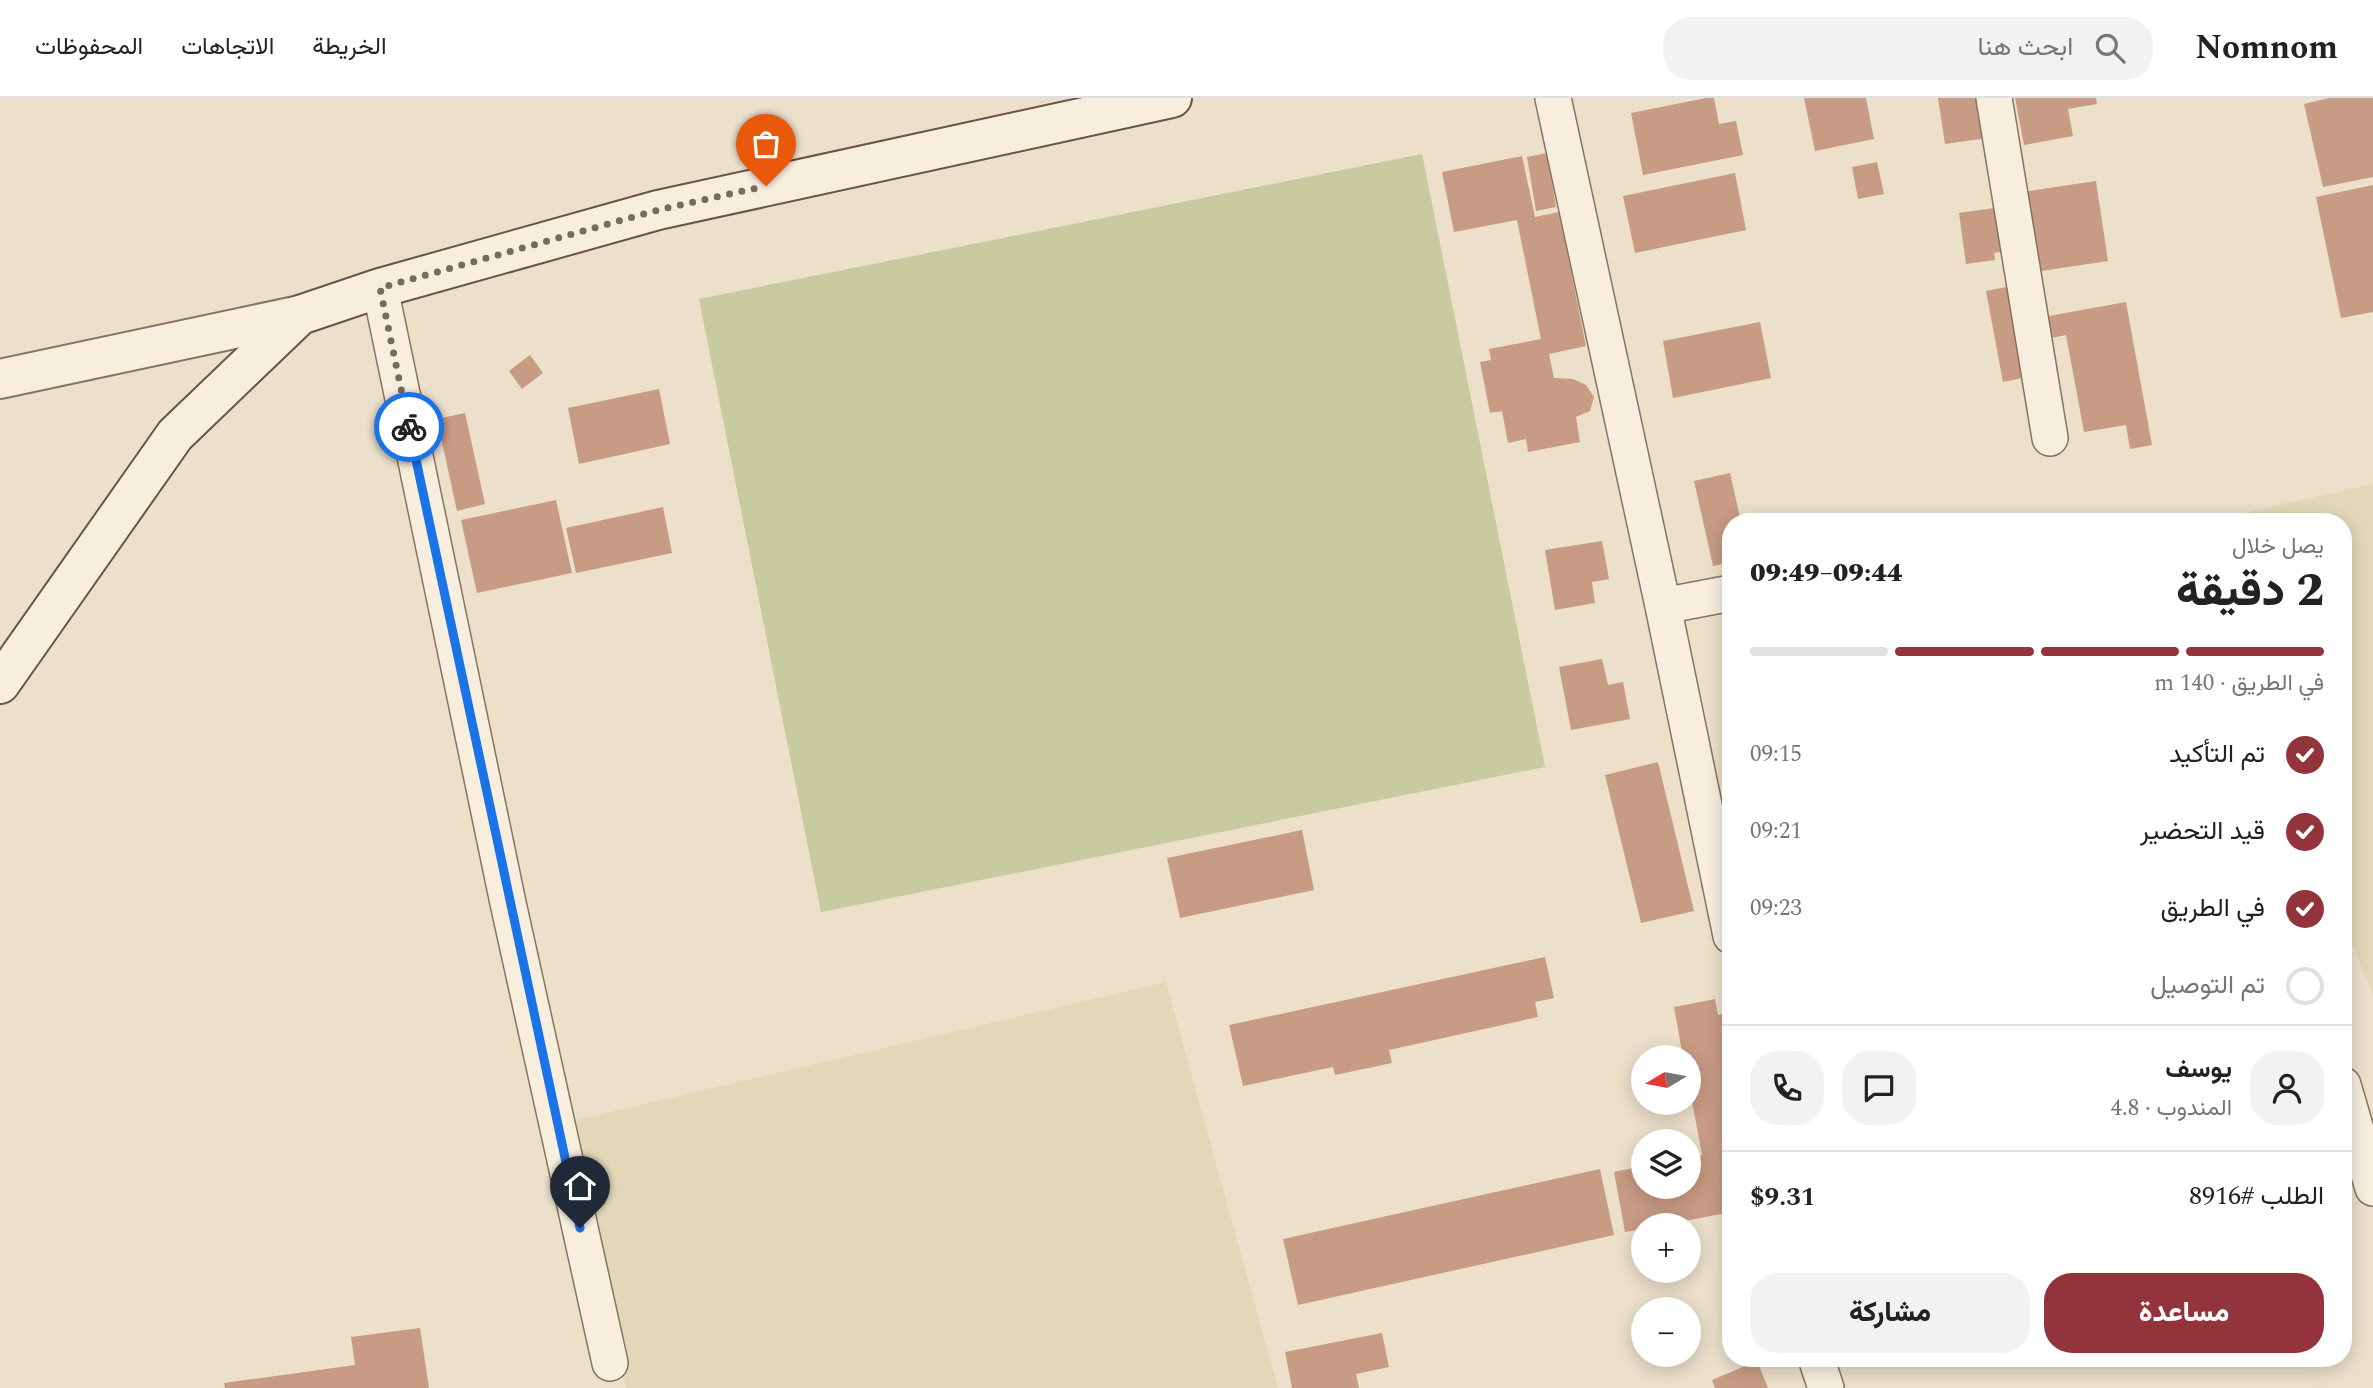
<!DOCTYPE html>
<html lang="ar">
<head>
<meta charset="utf-8">
<style>
  body { margin:0; font-family:Spectral,Vazirmatn,serif; background:#f2f2f2; color:#222; direction:rtl; height:100vh; display:flex; flex-direction:column; font-size:26px; white-space:nowrap }
  * { box-sizing:border-box; margin:0 }
  p { font-size:23px; color:#767676 }
  .icon { flex:none; width:38px; height:38px; fill:none; stroke:currentColor; stroke-width:2; stroke-linecap:round; stroke-linejoin:round }
  .map { position:relative; flex:1; overflow:hidden; direction:ltr }
  .side { position:absolute; left:1722px; top:415px; width:630px; height:854px; display:flex; flex-direction:column; background:#fff; border-radius:28px; box-shadow:0 4px 18px #0003; direction:rtl }
  .side>* { flex:none }
  .needle { width:46px; rotate:260deg }
  .buttons { position:absolute; left:1631px; top:947px; display:grid; gap:14px }
  .buttons a { display:grid; place-items:center; width:70px; height:70px; border-radius:50%; background:#fff; box-shadow:0 4px 18px #0003; font-size:35px }
  .pin { position:absolute; display:grid; place-items:center; width:60px; height:60px; color:#fff; margin:-72px -30px; border-radius:50% 50% 50% 0; rotate:-45deg; box-shadow:0 0 7px #0007 }
  .pin .icon { rotate:45deg }
  .courier { position:absolute; display:grid; place-items:center; width:70px; height:70px; margin:-35px; border:5px solid #1a73e8; border-radius:50%; background:#fff; color:#222; box-shadow:0 2px 9px #0007 }
  .head em { font-style:normal; font-weight:800 }
  .head div { display:flex; flex-direction:column-reverse }
  .head { display:flex; align-items:center; justify-content:space-between; height:119px; padding:0 28px }
  h1 { font-size:46px; font-weight:800; line-height:52px }
  .bar { display:grid; grid-template-columns:repeat(4,1fr); gap:10px 7px; align-content:center; height:84px; padding:0 28px }
  .bar i { height:9px; border-radius:5px; background:#e0e0e0 }
  .bar .selected { background:#93343c }
  .bar p { grid-column:span 4 }
  .line { display:flex; align-items:center; gap:18px; padding:0 28px; border-top:2px solid #e0e0e0 }
  .line div { flex:1 }
  .round { display:grid; place-items:center; flex:none; width:74px; height:74px; border-radius:28px; background:#f2f2f2 }
  ol { padding:0 28px; list-style:none }
  li { display:flex; align-items:center; gap:21px; height:77px }
  li p { margin-inline-start:auto }
  li .icon { padding:7px; border-radius:50%; background:#93343c; color:#fff; stroke-width:4 }
  li:last-child { color:#767676 }
  li i { width:38px; height:38px; border:4px solid #e0e0e0; border-radius:50% }
  .cta { display:flex; gap:14px; margin-top:auto; padding:14px 28px }
  .cta a { flex:1; height:80px; border-radius:28px; background:#93343c; color:#fff; font-size:28px; font-weight:800; line-height:80px; text-align:center }
  .cta a+a { background:#f2f2f2; color:#222 }
  header { display:flex; align-items:center; gap:42px; box-sizing:border-box; height:98px; padding:0 35px; background:#fff; border-bottom:2px solid #e0e0e0 }
  header strong { font-size:33px }
  nav { display:flex; gap:38px; margin-inline-start:auto; font-size:24px }
  .search { width:490px; height:63px; background:#f2f2f2; display:flex; align-items:center; gap:18px; box-sizing:border-box; padding:0 24px; border-radius:28px; color:#767676; font-size:26px }
  .map>svg:first-child { display:block }
  .farmland { fill:#e2d8b9 }
  .green { fill:#c8ca9f }
  .building { fill:#c89b84 }
  .lines { fill:none; stroke-linecap:round; stroke-linejoin:round }
  .minor-casing { stroke:#887260; stroke-width:38 }
  .tertiary-casing { stroke:#887260; stroke-width:42 }
  .secondary-casing { stroke:#6a5443; stroke-width:42 }
  .minor { stroke:#f7eede; stroke-width:35 }
  .tertiary { stroke:#f7eede; stroke-width:38 }
  .secondary { stroke:#f7eede; stroke-width:38 }
  .done { stroke:#786b5d; stroke-width:7; stroke-dasharray:0 12.6 }
  .route { stroke:#1a73e8; stroke-width:9 }
</style>
</head>
<body>
<header>
<strong>Nomnom</strong>
<div class="search"><svg class="icon" aria-label="search" viewBox="0 0 24 24"><circle cx="10" cy="10" r="6"/><path d="M15 15l6 6"/></svg>ابحث هنا</div>
<nav><a>الخريطة</a><a>الاتجاهات</a><a>المحفوظات</a></nav>
</header>
<div class="map">
<svg width="2373" height="1290" viewBox="0 0 2373 1290">
  <rect width="100%" height="100%" fill="#ece0cb"/>
  <path class="farmland" d="M 2373,386 L 2373,898 L 2343,824 L 2343,424 L 2208,423 Z
    M 1166,884 L 1278,1290 L 626,1290 L 567,1024 Z"/>
  <path class="green" d="M 1422,56 L 1545,669 L 821,814 L 699,201 Z"/>
  <path class="building" d="M 1706,0 L 1714,0 L 1719,26 L 1736,23 L 1743,57 L 1643,77 L 1631,15 Z
    M 1804,0 L 1866,0 L 1874,41 L 1815,53 Z
    M 1938,0 L 1997,0 L 2002,38 L 1945,46 Z
    M 2015,0 L 2096,0 L 2097,6 L 2068,11 L 2073,38 L 2024,47 Z
    M 2329,0 L 2373,0 L 2373,79 L 2323,89 L 2304,6 Z
    M 1547,55 L 1556,109 L 1536,113 L 1527,59 Z
    M 1522,58 L 1535,119 L 1559,114 L 1586,248 L 1549,256 L 1554,280 L 1573,281 L 1586,287 L 1594,299 L 1590,313 L 1576,319 L 1580,344 L 1528,354 L 1526,341 L 1508,345 L 1502,313 L 1490,315 L 1480,264 L 1491,262 L 1489,251 L 1541,241 L 1517,122 L 1454,134 L 1442,74 Z
    M 1877,64 L 1884,96 L 1858,101 L 1852,69 Z
    M 1735,75 L 1746,132 L 1635,155 L 1623,98 Z
    M 2096,83 L 2108,163 L 2035,174 L 2022,94 Z
    M 2373,87 L 2373,214 L 2341,220 L 2316,99 Z
    M 2015,107 L 2022,151 L 1994,155 L 1995,162 L 1966,166 L 1959,115 Z
    M 2037,183 L 2043,219 L 2126,204 L 2152,347 L 2130,351 L 2126,327 L 2084,334 L 2066,237 L 2051,240 L 2058,273 L 2003,284 L 1986,193 Z
    M 1760,224 L 1771,280 L 1673,300 L 1663,243 Z
    M 530,257 L 543,275 L 522,291 L 509,273 Z
    M 659,291 L 670,346 L 579,366 L 568,310 Z
    M 465,315 L 485,406 L 457,413 L 437,321 Z
    M 1730,375 L 1741,424 L 1731,424 L 1731,464 L 1713,468 L 1694,383 Z
    M 556,402 L 572,475 L 477,495 L 461,422 Z
    M 663,409 L 672,455 L 576,475 L 566,430 Z
    M 1602,443 L 1609,481 L 1592,484 L 1595,505 L 1555,512 L 1545,452 Z
    M 1602,561 L 1608,587 L 1623,584 L 1630,621 L 1571,632 L 1559,569 Z
    M 1658,664 L 1694,813 L 1641,825 L 1605,677 Z
    M 1302,732 L 1314,792 L 1180,820 L 1167,760 Z
    M 1545,859 L 1554,900 L 1535,904 L 1538,919 L 1389,952 L 1392,965 L 1335,977 L 1333,969 L 1243,988 L 1229,927 Z
    M 1715,901 L 1718,917 L 1731,914 L 1731,1114 L 1664,1127 L 1643,1127 L 1643,1131 L 1625,1134 L 1614,1074 L 1643,1068 L 1643,1088 L 1689,1088 L 1689,1060 L 1702,1057 L 1689,987 L 1689,959 L 1683,959 L 1674,909 Z
    M 1600,1071 L 1614,1137 L 1298,1207 L 1283,1141 Z
    M 420,1230 L 429,1290 L 225,1290 L 224,1285 L 355,1267 L 351,1239 Z
    M 1382,1235 L 1389,1269 L 1356,1276 L 1359,1290 L 1292,1290 L 1285,1254 Z
    M 1757,1263 L 1768,1290 L 1715,1290 L 1712,1282 Z"/>
  <g class="lines">
    <g class="minor-casing">
      <path id="minor" d="M 1553,0 L 1663,508 L 1731,838
        M 1994,0 L 2050,340
        M 380,190 L 508,805 L 610,1265
        M 1663,508 L 1731,495
        M 2343,987 L 2373,1090
        M 1816,1260 L 1826,1290"/>
    </g>
    <g class="tertiary-casing">
      <path id="tertiary" d="M 0,281 L 300,217"/>
    </g>
    <g class="secondary-casing">
      <path id="secondary" d="M 0,586 L 175,337 L 300,217 L 380,190 L 658,112 L 1172,0"/>
    </g>
    <use href="#minor" class="minor"/>
    <use href="#tertiary" class="tertiary"/>
    <use href="#secondary" class="secondary"/>
  </g>
  <g class="lines">
    <path class="done" d="M 409,329 L 380,190 L 658,112 L 766,88"/>
    <path class="route" d="M 409,329 L 580,1130"/>
  </g>
</svg>
<div class="buttons">
<a><svg class="needle" viewBox="-14 -14 28 28"><path d="M0-13l5 13h-10z" fill="#e53935"/><path d="M0 13l5-13h-10z" fill="#767676"/></svg></a>
<a><svg class="icon" aria-label="layers" viewBox="0 0 24 24"><path d="M12 4l9 5-9 5-9-5zM3 14l9 5 9-5"/></svg></a>
<a>+</a>
<a>−</a>
</div>
<div class="pin" style="left:766px;top:88px;background:#ea580c"><svg class="icon" aria-label="bag" viewBox="0 0 24 24"><path d="M5 8h14l-1 12H6zM9 8a3 3 0 0 1 6 0"/></svg></div>
<div class="pin" style="left:580px;top:1130px;background:#1f2937"><svg class="icon" aria-label="home" viewBox="0 0 24 24"><path d="M3 11l9-7 9 7M6 9v11h12V9"/></svg></div>
<div class="courier" style="left:409px;top:329px"><svg class="icon" aria-label="bike" viewBox="0 0 24 24"><circle cx="6" cy="16" r="4"/><circle cx="18" cy="16" r="4"/><path d="M6 16l4-8h5l3 8M10 8l3 8H6M13 5h3"/></svg></div>
<section class="side">
<div class="head"><div><h1>2 دقيقة</h1><p>يصل خلال</p></div><em>09:44–09:49</em></div>
<div class="bar"><i class="selected"></i><i class="selected"></i><i class="selected"></i><i></i><p>في الطريق · 140 m</p></div>
<ol>
<li><svg class="icon" aria-label="check" viewBox="0 0 24 24"><path d="M5 12l5 5 9-10"/></svg>تم التأكيد<p>09:15</p></li>
<li><svg class="icon" aria-label="check" viewBox="0 0 24 24"><path d="M5 12l5 5 9-10"/></svg>قيد التحضير<p>09:21</p></li>
<li><svg class="icon" aria-label="check" viewBox="0 0 24 24"><path d="M5 12l5 5 9-10"/></svg>في الطريق<p>09:23</p></li>
<li><i></i>تم التوصيل</li>
</ol>
<div class="line" style="height:126px"><a class="round"><svg class="icon" aria-label="person" viewBox="0 0 24 24"><circle cx="12" cy="8" r="4"/><path d="M4 21q1-7 8-7t8 7"/></svg></a><div><b>يوسف</b><p>المندوب · 4.8</p></div><a class="round"><svg class="icon" aria-label="chat" viewBox="0 0 24 24"><path d="M4 5h16v11H9l-5 4z"/></svg></a><a class="round"><svg class="icon" aria-label="phone" viewBox="0 0 24 24"><path d="M5 4h4l2 5-3 2q2 4 5 5l2-3 5 2v4C11 20 4 13 5 4z"/></svg></a></div>
<div class="line" style="height:91px"><div>الطلب #8916</div><b>$9.31</b></div>
<div class="cta"><a>مساعدة</a><a>مشاركة</a></div>
</section>
</div>
</body>
</html>
